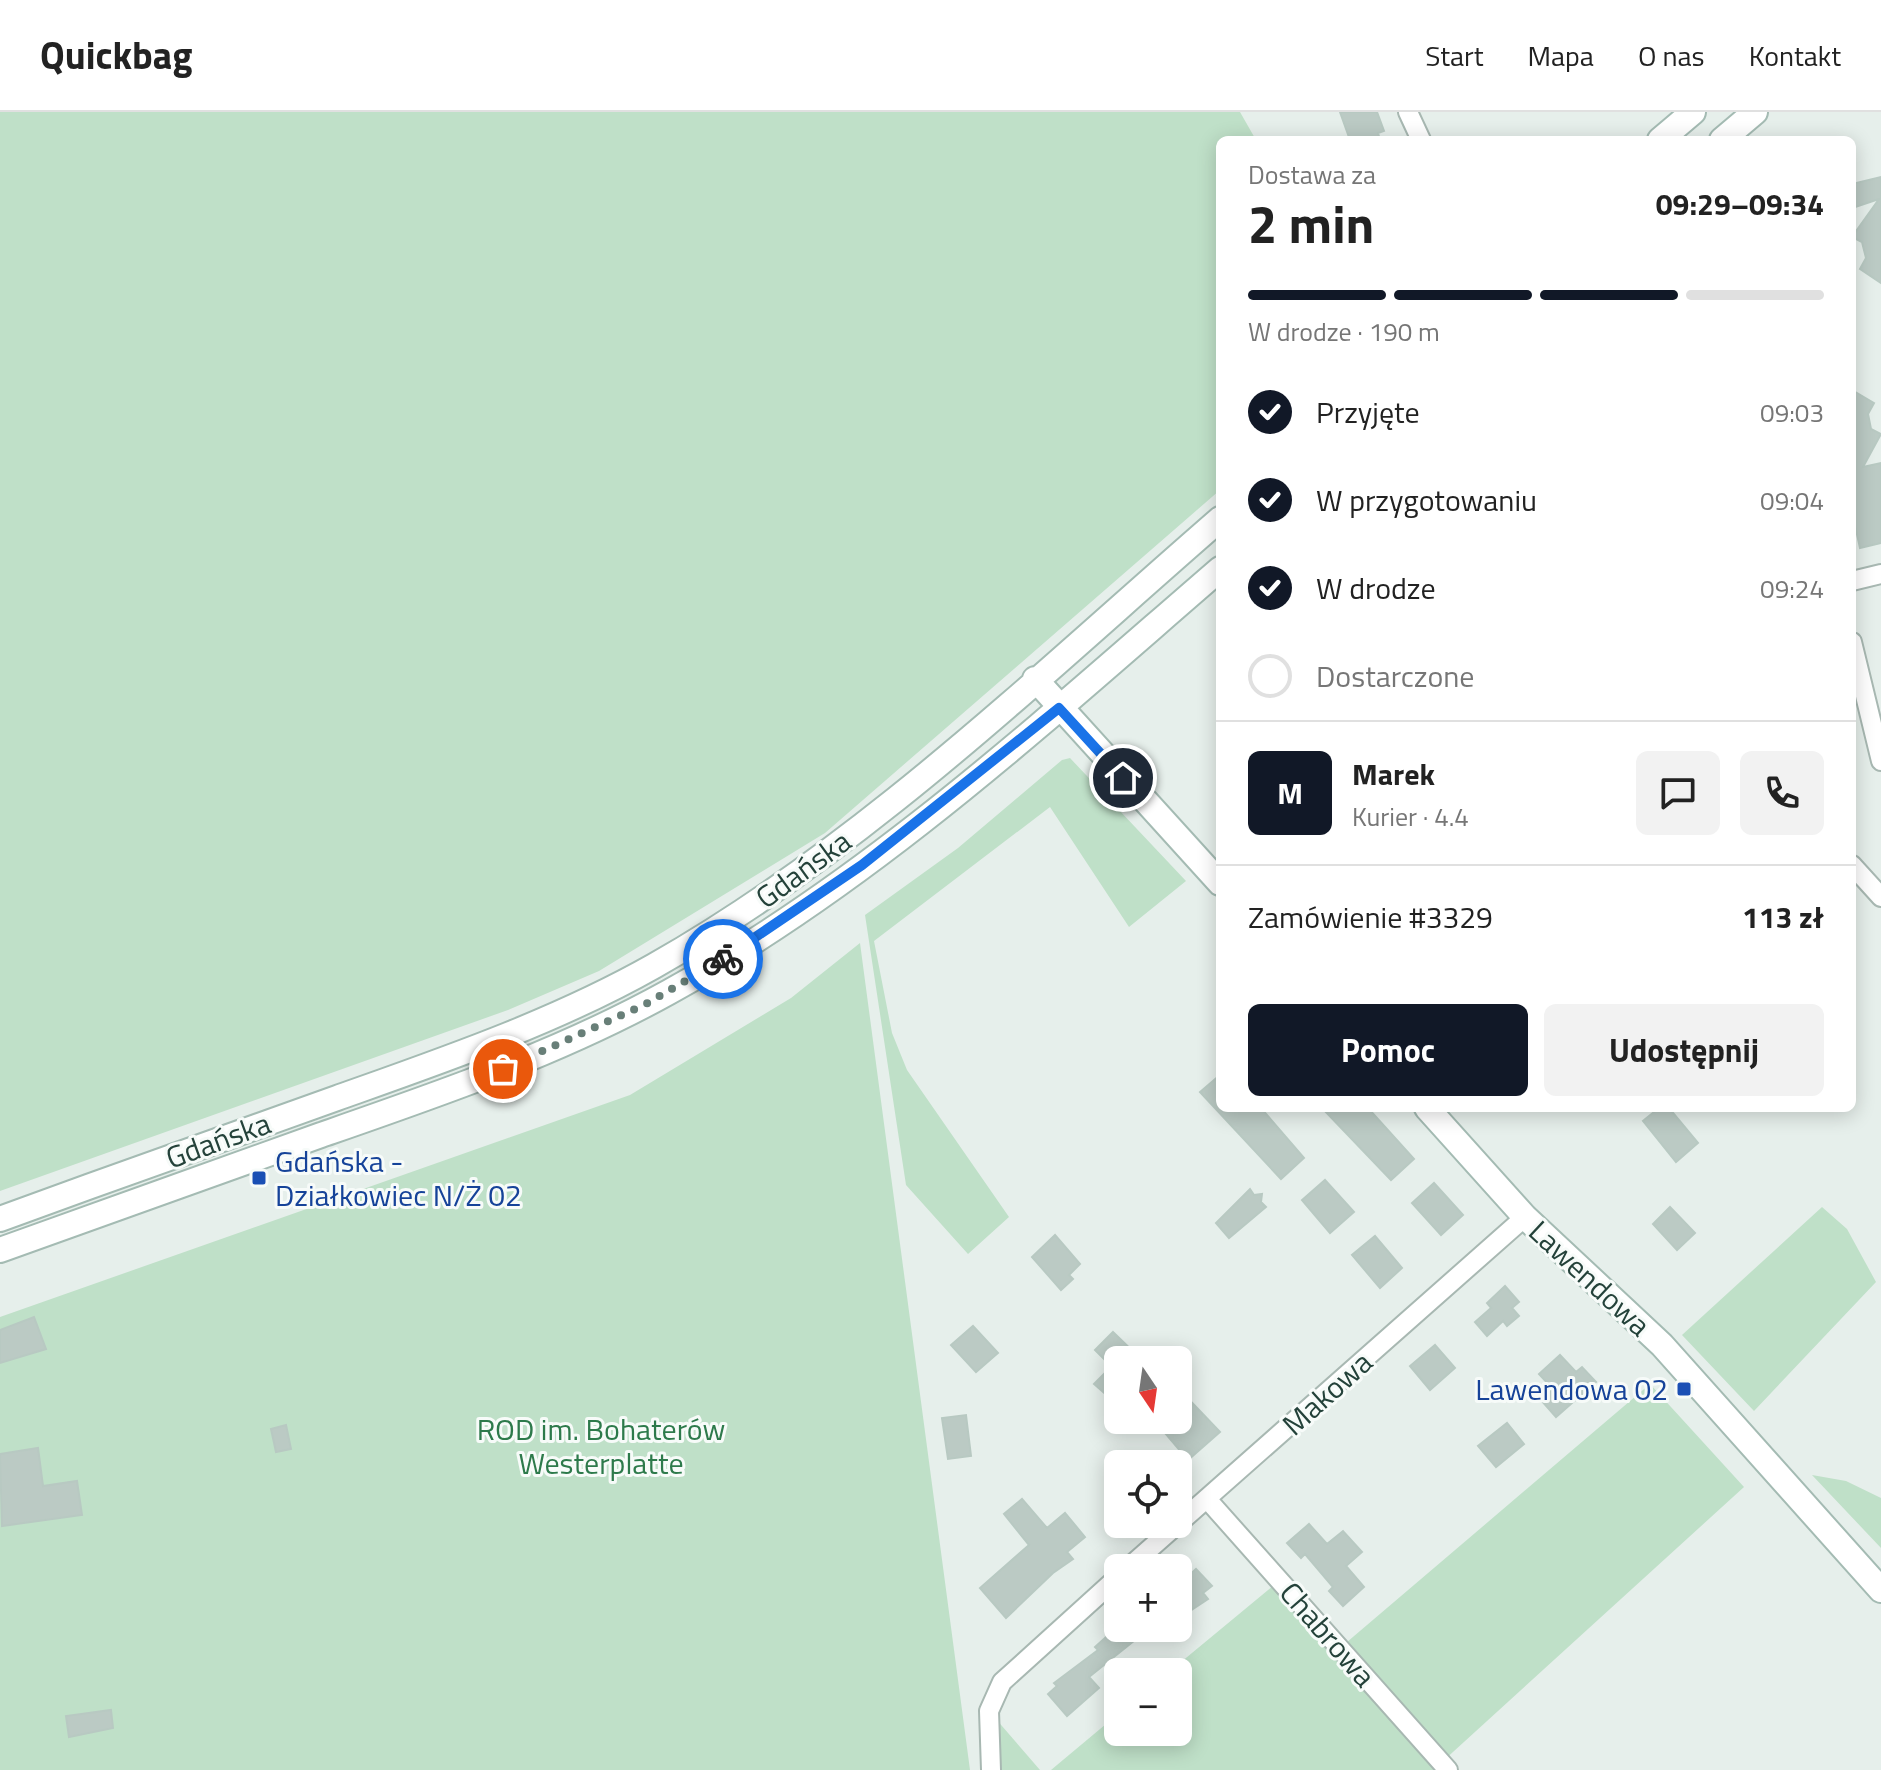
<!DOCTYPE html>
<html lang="pl">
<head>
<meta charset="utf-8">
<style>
  body { margin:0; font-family:"Titillium Web",sans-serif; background:#f2f2f2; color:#222; height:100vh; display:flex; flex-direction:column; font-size:30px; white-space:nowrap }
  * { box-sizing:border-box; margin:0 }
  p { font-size:26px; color:#767676 }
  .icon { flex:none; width:44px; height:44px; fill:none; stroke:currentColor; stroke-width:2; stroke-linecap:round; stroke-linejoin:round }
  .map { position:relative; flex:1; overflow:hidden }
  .panel { position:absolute; left:1216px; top:24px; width:640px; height:976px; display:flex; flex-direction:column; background:#fff; border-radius:12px; box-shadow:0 4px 20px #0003 }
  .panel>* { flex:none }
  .needle { width:52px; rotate:167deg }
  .fabs { position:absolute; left:1104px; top:1234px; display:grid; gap:16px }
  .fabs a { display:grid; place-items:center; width:88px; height:88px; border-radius:12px; background:#fff; box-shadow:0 4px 20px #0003; font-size:40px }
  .pin { position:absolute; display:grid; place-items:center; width:68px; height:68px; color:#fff; margin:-34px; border:4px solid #fff; border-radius:50%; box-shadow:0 2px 8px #0007 }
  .courier { position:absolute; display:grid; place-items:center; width:80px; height:80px; margin:-40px; border:6px solid #1a73e8; border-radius:50%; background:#fff; color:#222; box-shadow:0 2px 10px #0007 }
  .head em { font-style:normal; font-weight:700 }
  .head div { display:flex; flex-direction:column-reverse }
  .head { display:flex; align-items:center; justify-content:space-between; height:136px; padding:0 32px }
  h1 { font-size:52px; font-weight:700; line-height:60px }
  .bar { display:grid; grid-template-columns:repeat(4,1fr); gap:12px 8px; align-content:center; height:96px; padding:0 32px }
  .bar i { height:10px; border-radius:6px; background:#e0e0e0 }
  .bar .active { background:#111827 }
  .bar p { grid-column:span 4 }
  .line { display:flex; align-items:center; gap:20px; padding:0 32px; border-top:2px solid #e0e0e0 }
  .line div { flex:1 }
  .round { display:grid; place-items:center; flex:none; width:84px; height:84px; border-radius:12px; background:#f2f2f2 }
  ol { padding:0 32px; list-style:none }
  li { display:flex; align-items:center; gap:24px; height:88px }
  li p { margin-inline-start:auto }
  li .icon { padding:8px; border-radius:50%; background:#111827; color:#fff; stroke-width:4 }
  li:last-child { color:#767676 }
  li i { width:44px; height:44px; border:4px solid #e0e0e0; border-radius:50% }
  .button { display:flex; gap:16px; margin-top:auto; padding:16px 32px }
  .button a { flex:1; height:92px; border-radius:12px; background:#111827; color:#fff; font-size:32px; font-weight:700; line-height:92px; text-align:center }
  .button a+a { background:#f2f2f2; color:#222 }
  header { display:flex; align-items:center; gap:48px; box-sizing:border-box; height:112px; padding:0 40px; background:#fff; border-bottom:2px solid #e0e0e0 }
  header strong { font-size:38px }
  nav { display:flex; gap:44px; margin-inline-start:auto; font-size:28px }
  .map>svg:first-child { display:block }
  .green { fill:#bfe0c8 }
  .building { fill:#bbcac4; stroke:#b8c9c2; stroke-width:2 }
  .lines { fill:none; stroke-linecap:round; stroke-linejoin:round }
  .street-casing { stroke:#a8b8b2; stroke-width:22 }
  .secondary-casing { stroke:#a4bbb3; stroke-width:28 }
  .street { stroke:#fff; stroke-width:18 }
  .secondary { stroke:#fff; stroke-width:24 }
  .done { stroke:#687f78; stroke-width:8; stroke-dasharray:0 14.4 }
  .route { stroke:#1a73e8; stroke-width:10 }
  .transit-dot { fill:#1a4fb4; stroke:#f7fbf9; stroke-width:3 }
  .labels { text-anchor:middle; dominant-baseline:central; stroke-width:6; stroke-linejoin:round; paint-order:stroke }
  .street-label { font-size:30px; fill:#24423a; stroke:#f7fbf9 }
  .transit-label { font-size:30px; fill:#164399; stroke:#f7fbf9; text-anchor:start }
  .park-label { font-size:30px; fill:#2d7a4b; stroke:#f7fbf9 }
</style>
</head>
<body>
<header>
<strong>Quickbag</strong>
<nav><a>Start</a><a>Mapa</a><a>O nas</a><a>Kontakt</a></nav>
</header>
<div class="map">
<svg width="1881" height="1658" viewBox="0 0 1881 1658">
  <rect width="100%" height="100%" fill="#e6efeb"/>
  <path class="green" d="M 0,0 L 1240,0 L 1256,28 L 1220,28 L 1220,378 L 825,721 L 599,859 L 508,898 L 0,1079 Z
    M 1070,646 L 1186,769 L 1129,815 L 1050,695 L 874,829 L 892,921 L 907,958 L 1009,1105 L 968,1142 L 906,1073 L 865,803 L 958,736 L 1062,648 Z
    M 860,831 L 970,1658 L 0,1658 L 0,1205 L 630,983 L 791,886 Z
    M 1822,1095 L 1847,1117 L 1876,1170 L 1754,1299 L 1682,1223 Z
    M 1650,1272 L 1744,1375 L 1442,1650 L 1448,1658 L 1051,1658 L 1118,1602 L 1118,1620 L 1178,1620 L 1178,1560 L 1169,1560 L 1280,1468 L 1340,1536 Z
    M 1812,1363 L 1846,1369 L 1881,1386 L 1881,1436 Z
    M 989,1599 L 1040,1658 L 991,1658 Z"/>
  <path class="building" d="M 1340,0 L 1377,0 L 1384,19 L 1378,21 L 1380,28 L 1350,28 Z
    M 1881,65 L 1881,171 L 1860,157 L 1866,146 L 1862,130 L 1852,125 L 1879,87 L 1852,96 L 1852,72 Z
    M 1852,278 L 1874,291 L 1868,302 L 1871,317 L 1881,322 L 1863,355 L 1881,351 L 1881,431 L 1860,436 L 1852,400 Z
    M 1220,963 L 1220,996 L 1261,996 L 1304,1046 L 1281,1067 L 1200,980 Z
    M 1322,996 L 1368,996 L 1414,1047 L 1391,1068 Z
    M 1659,996 L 1669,996 L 1698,1031 L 1676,1050 L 1643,1009 Z
    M 1325,1068 L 1354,1100 L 1330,1121 L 1302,1088 Z
    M 1434,1071 L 1463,1103 L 1441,1123 L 1412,1091 Z
    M 1250,1077 L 1254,1083 L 1262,1082 L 1261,1090 L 1266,1095 L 1229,1126 L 1216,1111 Z
    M 1670,1095 L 1695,1121 L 1677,1138 L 1653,1112 Z
    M 1055,1123 L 1080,1152 L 1069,1163 L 1073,1167 L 1061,1178 L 1032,1145 Z
    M 1375,1124 L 1402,1156 L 1380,1176 L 1352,1143 Z
    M 1505,1174 L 1519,1190 L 1512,1196 L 1519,1204 L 1507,1214 L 1503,1209 L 1487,1224 L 1475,1210 L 1491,1196 L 1487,1191 Z
    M 34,1205 L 46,1237 L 0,1251 L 0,1218 Z
    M 973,1214 L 998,1241 L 976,1260 L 951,1233 Z
    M 1113,1220 L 1142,1248 L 1105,1248 L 1095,1238 Z
    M 1435,1233 L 1455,1256 L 1430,1278 L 1410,1254 Z
    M 1560,1243 L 1576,1260 L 1582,1255 L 1596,1270 L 1556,1305 L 1541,1288 L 1553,1277 L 1539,1262 Z
    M 1118,1248 L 1118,1293 L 1094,1272 Z
    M 1178,1276 L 1220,1320 L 1188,1348 L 1154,1308 L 1178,1308 Z
    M 966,1303 L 971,1344 L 948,1347 L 942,1306 Z
    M 1507,1311 L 1524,1332 L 1496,1355 L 1478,1334 Z
    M 286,1313 L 291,1337 L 276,1340 L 271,1317 Z
    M 38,1336 L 43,1374 L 77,1369 L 82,1403 L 2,1414 L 0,1342 Z
    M 1022,1387 L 1047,1416 L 1065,1401 L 1085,1425 L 1067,1440 L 1073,1447 L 1053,1461 L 1006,1506 L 980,1476 L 1029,1433 L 1004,1402 Z
    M 1309,1412 L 1327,1432 L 1343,1419 L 1362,1440 L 1346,1454 L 1364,1475 L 1343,1494 L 1329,1479 L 1333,1475 L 1305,1442 L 1301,1446 L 1287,1431 Z
    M 1196,1457 L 1212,1474 L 1203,1481 L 1208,1487 L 1187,1501 L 1178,1491 L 1178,1474 Z
    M 1116,1516 L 1150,1516 L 1089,1565 L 1099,1576 L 1067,1604 L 1048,1582 L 1057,1574 L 1054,1571 L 1098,1538 L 1095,1535 Z
    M 111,1598 L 113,1616 L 69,1625 L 66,1604 Z"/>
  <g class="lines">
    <g class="street-casing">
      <path id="street" d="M 1408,0 L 1421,28
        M 1852,469 L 1881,462
        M 1852,530 L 1881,649
        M 1852,753 L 1881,785
        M 1207,1387 L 1448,1658
        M 1128,1456 L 1525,1105
        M 991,1658 L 989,1599 L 1002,1570 L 1118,1465"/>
    </g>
    <g class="secondary-casing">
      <path id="secondary" d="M 1660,28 L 1693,0
        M 1722,28 L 1755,0
        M 1035,567 L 1220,771
        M 1427,996 L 1525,1105 L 1662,1233 L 1881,1478
        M 0,1107 C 112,1066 224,1026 337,986 C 444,948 555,910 654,854 C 864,735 1039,564 1220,407
        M 0,1138 C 107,1100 214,1061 321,1023 C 439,982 559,941 669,880 C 872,768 1045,608 1220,457"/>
    </g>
    <use href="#street" class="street"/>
    <use href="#secondary" class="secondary"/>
  </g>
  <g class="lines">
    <path class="done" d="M 503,957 L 646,892 L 723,847"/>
    <path class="route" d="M 723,847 L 862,753 L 1059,596 L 1123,666"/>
  </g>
  <g class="transit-dot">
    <rect x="251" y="1058" width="16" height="16" rx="4"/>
    <rect x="1676" y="1269" width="16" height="16" rx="4"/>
  </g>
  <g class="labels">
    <g class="street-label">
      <text transform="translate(803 757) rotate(-36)">Gdańska</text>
      <text transform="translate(218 1028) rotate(-20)">Gdańska</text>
      <text transform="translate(1590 1166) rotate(43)">Lawendowa</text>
      <text transform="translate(1327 1281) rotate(-42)">Makowa</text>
      <text transform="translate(1328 1522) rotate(49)">Chabrowa</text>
    </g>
    <g class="transit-label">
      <text x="275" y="1049">Gdańska -<tspan x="275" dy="34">Działkowiec N/Ż 02</tspan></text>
      <text x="1668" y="1277" text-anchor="end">Lawendowa 02</text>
    </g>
    <g class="park-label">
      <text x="601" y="1317">ROD im. Bohaterów<tspan x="601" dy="34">Westerplatte</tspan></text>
    </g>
  </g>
</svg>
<div class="fabs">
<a><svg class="needle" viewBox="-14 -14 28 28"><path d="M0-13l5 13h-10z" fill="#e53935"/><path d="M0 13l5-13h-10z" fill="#767676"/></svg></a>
<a><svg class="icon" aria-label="locate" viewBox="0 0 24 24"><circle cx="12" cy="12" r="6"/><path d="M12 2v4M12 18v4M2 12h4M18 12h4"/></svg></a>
<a>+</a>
<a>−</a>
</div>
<div class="pin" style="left:503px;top:957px;background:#ea580c"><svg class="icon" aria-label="bag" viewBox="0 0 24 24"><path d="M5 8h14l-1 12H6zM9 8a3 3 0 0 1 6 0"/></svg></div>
<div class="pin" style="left:1123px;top:666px;background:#1f2937"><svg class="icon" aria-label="home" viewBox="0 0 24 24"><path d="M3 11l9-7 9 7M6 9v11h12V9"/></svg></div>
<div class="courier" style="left:723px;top:847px"><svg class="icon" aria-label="bike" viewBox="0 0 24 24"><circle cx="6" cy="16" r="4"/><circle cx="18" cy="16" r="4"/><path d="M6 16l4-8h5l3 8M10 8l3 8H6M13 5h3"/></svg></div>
<section class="panel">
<div class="head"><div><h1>2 min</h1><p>Dostawa za</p></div><em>09:29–09:34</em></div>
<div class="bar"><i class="active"></i><i class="active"></i><i class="active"></i><i></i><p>W drodze · 190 m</p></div>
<ol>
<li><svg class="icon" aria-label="check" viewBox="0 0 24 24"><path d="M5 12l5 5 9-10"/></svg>Przyjęte<p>09:03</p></li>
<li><svg class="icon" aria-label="check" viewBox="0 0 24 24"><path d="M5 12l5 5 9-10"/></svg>W przygotowaniu<p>09:04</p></li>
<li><svg class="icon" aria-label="check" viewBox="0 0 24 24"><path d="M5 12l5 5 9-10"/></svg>W drodze<p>09:24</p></li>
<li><i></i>Dostarczone</li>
</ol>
<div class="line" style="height:144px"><b class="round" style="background:#111827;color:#fff">M</b><div><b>Marek</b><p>Kurier · 4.4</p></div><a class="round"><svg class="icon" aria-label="chat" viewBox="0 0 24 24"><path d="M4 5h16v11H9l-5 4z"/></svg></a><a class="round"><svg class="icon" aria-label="phone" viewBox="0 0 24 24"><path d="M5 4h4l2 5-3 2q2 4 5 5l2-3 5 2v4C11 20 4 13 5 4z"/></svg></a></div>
<div class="line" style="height:104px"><div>Zamówienie #3329</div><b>113 zł</b></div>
<div class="button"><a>Pomoc</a><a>Udostępnij</a></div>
</section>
</div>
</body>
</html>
